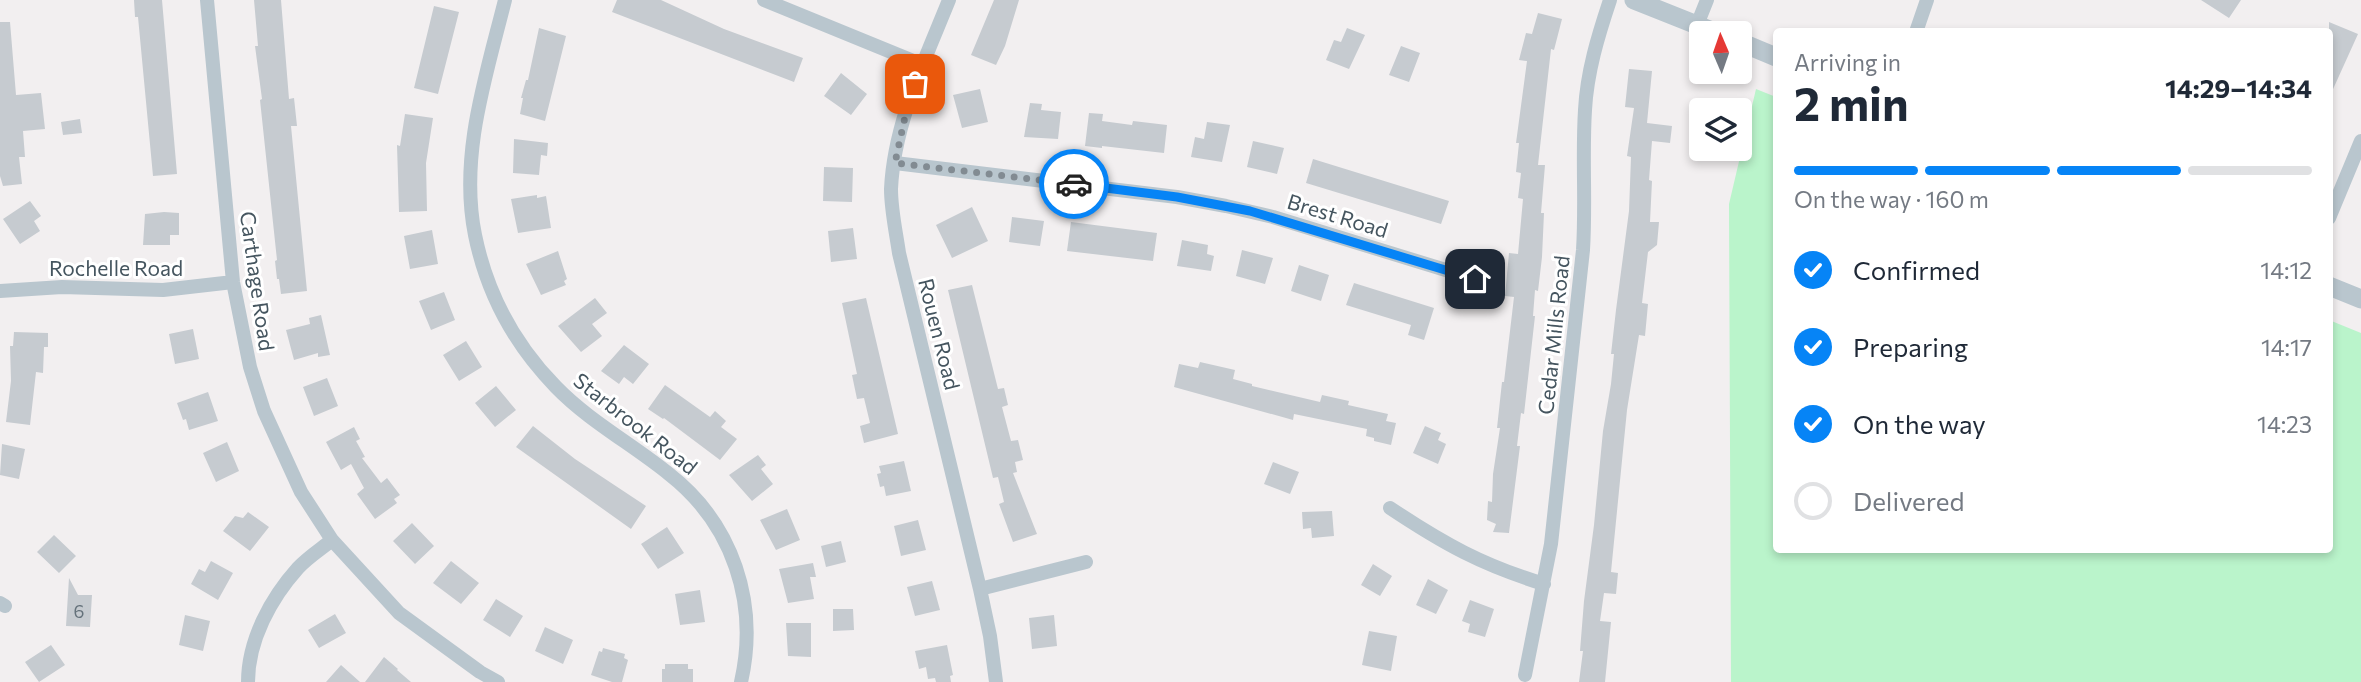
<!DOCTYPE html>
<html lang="en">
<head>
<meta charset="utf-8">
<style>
  body { margin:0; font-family:Commissioner,sans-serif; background:#f6f6f7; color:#1f2937; height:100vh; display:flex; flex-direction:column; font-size:26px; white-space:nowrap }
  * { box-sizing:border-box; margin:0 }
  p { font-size:23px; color:#747a83 }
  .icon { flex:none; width:38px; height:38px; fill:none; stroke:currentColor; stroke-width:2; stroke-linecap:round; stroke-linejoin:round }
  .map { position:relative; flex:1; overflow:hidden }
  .panel { position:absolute; left:1773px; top:28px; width:560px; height:525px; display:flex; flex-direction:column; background:#fff; border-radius:7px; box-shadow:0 4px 10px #0003 }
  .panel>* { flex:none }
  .needle { width:46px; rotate:358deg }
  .buttons { position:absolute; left:1689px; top:21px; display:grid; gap:14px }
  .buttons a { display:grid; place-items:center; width:63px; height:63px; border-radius:7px; background:#fff; box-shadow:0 4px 10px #0003; font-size:35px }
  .pin { position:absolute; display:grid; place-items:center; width:60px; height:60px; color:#fff; margin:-30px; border-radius:14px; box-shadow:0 4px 10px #0006 }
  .courier { position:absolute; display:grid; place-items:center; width:70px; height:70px; margin:-35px; border:5px solid #0684f6; border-radius:50%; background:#fff; color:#222; box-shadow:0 2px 9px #0007 }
  .overview em { font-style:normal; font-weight:700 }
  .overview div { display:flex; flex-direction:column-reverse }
  .overview { display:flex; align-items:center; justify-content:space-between; height:119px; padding:0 21px }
  h1 { font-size:46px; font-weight:700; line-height:52px }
  .bar { display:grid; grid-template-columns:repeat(4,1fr); gap:10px 7px; align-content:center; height:84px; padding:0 21px }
  .bar i { height:9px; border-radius:5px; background:#e0e1e3 }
  .bar .selected { background:#0684f6 }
  .bar p { grid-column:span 4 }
  ol { padding:0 21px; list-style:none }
  li { display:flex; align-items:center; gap:21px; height:77px }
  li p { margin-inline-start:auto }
  li .icon { padding:7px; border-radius:50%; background:#0684f6; color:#fff; stroke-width:4 }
  li:last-child { color:#747a83 }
  li i { width:38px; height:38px; border:4px solid #e0e1e3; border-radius:50% }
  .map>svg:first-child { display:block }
  .green { fill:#baf4cb }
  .building { fill:#c6cbd0 }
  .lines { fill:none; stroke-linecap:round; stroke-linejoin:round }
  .minor { stroke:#b9c6ce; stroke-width:14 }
  .tertiary { stroke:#b9c6ce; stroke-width:19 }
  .done { stroke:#828b92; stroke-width:7; stroke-dasharray:0 12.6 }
  .route { stroke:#0684f6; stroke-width:9 }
  .labels { text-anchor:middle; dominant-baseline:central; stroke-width:6; stroke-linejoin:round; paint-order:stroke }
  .number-label { font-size:18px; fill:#65727b }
  .street-label { font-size:21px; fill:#45555f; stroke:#fff }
</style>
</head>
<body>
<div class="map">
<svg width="2361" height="682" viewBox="0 0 2361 682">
  <rect width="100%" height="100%" fill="#f2eff0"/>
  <path class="green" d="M 1756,89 L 1776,97 L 1776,550 L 2329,550 L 2329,320 L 2361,333 L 2361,682 L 1731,682 L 1729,204 Z"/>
  <path class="building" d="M 134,0 L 162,0 L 177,174 L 153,176 L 138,17 L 135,17 Z
    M 254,0 L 281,0 L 289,99 L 294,98 L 297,126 L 291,126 L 307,291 L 281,294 L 279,279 L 277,279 L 275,261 L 277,260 L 260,100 L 262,99 L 255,46 L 258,46 Z
    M 617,0 L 661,0 L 724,29 L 803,58 L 794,82 L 612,12 Z
    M 994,0 L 1019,0 L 1005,46 L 996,65 L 971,55 Z
    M 2201,0 L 2241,0 L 2229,18 Z
    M 434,6 L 459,12 L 438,94 L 414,88 Z
    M 1538,13 L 1562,19 L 1554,50 L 1551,49 L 1538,165 L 1545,165 L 1541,213 L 1544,213 L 1542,257 L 1538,291 L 1535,290 L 1533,316 L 1535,316 L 1524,414 L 1521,413 L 1517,446 L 1520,446 L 1509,533 L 1493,532 L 1496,524 L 1487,520 L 1488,501 L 1492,502 L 1493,474 L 1500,428 L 1497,428 L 1502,382 L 1504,382 L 1514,297 L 1505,296 L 1509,253 L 1518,254 L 1523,199 L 1518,198 L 1521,173 L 1516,172 L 1519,143 L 1516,143 L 1527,61 L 1519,60 L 1526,33 L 1532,34 Z
    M 0,22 L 10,22 L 16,95 L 41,93 L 45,129 L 23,131 L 25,157 L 19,157 L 22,184 L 3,186 L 0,176 Z
    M 2329,22 L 2358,34 L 2329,98 Z
    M 539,28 L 566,36 L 545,121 L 520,114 L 523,98 L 521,98 L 526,80 L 528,80 Z
    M 1347,28 L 1365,35 L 1349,69 L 1326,60 L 1334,40 L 1341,42 Z
    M 1401,46 L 1420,53 L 1409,82 L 1389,75 Z
    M 1629,69 L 1652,71 L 1647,123 L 1672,126 L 1670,143 L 1652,141 L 1649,180 L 1652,181 L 1650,222 L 1659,222 L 1657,245 L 1648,252 L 1642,303 L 1648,304 L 1645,336 L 1639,335 L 1627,410 L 1611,572 L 1618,573 L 1616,594 L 1604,593 L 1600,621 L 1611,622 L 1605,682 L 1579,682 L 1583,651 L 1580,651 L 1584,601 L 1594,525 L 1603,431 L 1611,384 L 1614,354 L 1611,354 L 1616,310 L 1629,211 L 1631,157 L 1627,156 L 1634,108 L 1625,107 Z
    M 841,73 L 867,94 L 851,115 L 824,96 Z
    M 980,89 L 988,122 L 962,128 L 953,95 Z
    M 1030,103 L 1042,104 L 1041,110 L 1061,112 L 1058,139 L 1024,137 Z
    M 1089,113 L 1103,114 L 1102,121 L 1132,125 L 1133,121 L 1167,125 L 1164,153 L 1102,146 L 1102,148 L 1085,146 Z
    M 405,114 L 433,118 L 426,163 L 427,211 L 399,212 L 397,145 L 400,146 Z
    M 80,119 L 82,133 L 63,135 L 61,122 Z
    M 1207,122 L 1230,125 L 1222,162 L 1191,157 L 1195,137 L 1204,139 Z
    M 514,139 L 548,143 L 547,156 L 541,155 L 539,175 L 513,173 Z
    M 1253,141 L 1284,148 L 1277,174 L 1247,167 Z
    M 1313,159 L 1449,201 L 1441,224 L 1306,183 Z
    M 824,167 L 853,168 L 852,202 L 823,201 Z
    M 537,195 L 537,198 L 546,196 L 551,228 L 518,233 L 511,199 Z
    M 30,201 L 41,216 L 34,221 L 40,231 L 20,244 L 3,219 Z
    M 972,207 L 988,241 L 952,258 L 936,225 Z
    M 164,212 L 179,213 L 179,235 L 170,235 L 170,245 L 143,245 L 145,214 Z
    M 1012,217 L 1044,221 L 1040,246 L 1009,242 Z
    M 1071,222 L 1157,233 L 1153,261 L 1067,251 Z
    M 853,228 L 857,259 L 831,262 L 828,231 Z
    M 432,230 L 438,264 L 410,269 L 404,236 Z
    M 1182,240 L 1208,245 L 1207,254 L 1214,256 L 1211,271 L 1177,266 Z
    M 1242,250 L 1273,258 L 1265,284 L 1236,276 Z
    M 558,251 L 567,279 L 564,281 L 566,285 L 541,295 L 526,264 Z
    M 1299,265 L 1329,275 L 1321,301 L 1291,291 Z
    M 1354,283 L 1434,308 L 1424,340 L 1408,335 L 1411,325 L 1346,305 Z
    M 972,285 L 998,389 L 1004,388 L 1008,405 L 1002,407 L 1011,441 L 1018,440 L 1023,460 L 1015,462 L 1017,472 L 1013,473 L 1037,534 L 1013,542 L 999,504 L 1004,502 L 998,477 L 993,478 L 948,290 Z
    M 444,292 L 455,320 L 431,330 L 419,301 Z
    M 595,298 L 607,313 L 592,324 L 602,336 L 581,352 L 558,326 Z
    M 866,298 L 898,434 L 864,443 L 860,426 L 870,423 L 864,398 L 857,399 L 852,375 L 857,374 L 842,303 Z
    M 321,315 L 330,355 L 318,357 L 318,353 L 294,360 L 286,330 L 310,324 L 309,318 Z
    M 193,329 L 199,359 L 175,364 L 169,334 Z
    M 14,332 L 48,333 L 48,347 L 44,347 L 43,373 L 36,372 L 30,425 L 6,422 L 11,381 L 10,346 L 13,346 Z
    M 466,341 L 482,367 L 459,381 L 443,355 Z
    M 624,345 L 649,364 L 633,384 L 624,377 L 619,384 L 601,371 Z
    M 1200,362 L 1235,370 L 1233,379 L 1252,384 L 1252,386 L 1320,402 L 1322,395 L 1349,401 L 1348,405 L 1388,414 L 1386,421 L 1396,423 L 1391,445 L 1374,441 L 1374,438 L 1366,436 L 1367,429 L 1294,414 L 1293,420 L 1174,387 L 1179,364 L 1198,368 Z
    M 327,378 L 338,406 L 314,416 L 303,387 Z
    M 665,385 L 710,417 L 715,411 L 726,421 L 721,427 L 737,439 L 720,460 L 664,418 L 663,419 L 648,409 Z
    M 496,386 L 516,410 L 495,427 L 475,403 Z
    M 208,392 L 218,421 L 189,430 L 186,419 L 183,420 L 177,403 Z
    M 533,426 L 575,459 L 646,506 L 631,529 L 516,447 Z
    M 1425,426 L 1441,433 L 1438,440 L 1446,444 L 1438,464 L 1413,453 Z
    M 354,427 L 360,439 L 356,441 L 365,457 L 362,458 L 381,483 L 387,478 L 400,495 L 394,499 L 397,503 L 375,519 L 357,494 L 364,488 L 351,464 L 341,470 L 326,442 Z
    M 227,442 L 239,471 L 216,482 L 203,453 Z
    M 2,444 L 25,449 L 19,479 L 0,475 Z
    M 758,455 L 766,465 L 761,469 L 773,484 L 752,501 L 729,475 Z
    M 904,461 L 911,491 L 886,496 L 884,486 L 880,487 L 877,474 L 881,473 L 879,466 Z
    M 1273,462 L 1299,472 L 1290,494 L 1264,484 Z
    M 787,509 L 800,540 L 776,550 L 760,520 Z
    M 1332,511 L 1334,536 L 1312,538 L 1311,528 L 1303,529 L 1302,512 Z
    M 248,512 L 269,527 L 250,551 L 223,531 L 235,516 L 243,518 Z
    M 918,520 L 926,550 L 901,556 L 894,526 Z
    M 412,523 L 434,546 L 415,564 L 393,541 Z
    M 667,527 L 684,553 L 658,569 L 641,544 Z
    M 54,535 L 76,556 L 59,573 L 37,552 Z
    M 841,541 L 846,562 L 826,567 L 821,546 Z
    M 211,561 L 233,573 L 218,600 L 191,584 L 199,569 L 205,572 Z
    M 451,561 L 479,583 L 461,604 L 433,583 Z
    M 813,563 L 816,577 L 810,577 L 814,599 L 788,603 L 779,569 Z
    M 1373,564 L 1392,576 L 1380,596 L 1361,585 Z
    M 69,578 L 78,595 L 92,595 L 90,627 L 66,626 Z
    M 1428,579 L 1448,590 L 1436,614 L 1416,605 Z
    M 932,581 L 940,610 L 915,616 L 907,587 Z
    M 700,590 L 705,622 L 680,625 L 675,594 Z
    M 496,599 L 523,616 L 510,637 L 483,620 Z
    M 1470,600 L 1494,609 L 1485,637 L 1468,632 L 1470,624 L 1462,621 Z
    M 833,609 L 853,609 L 854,630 L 833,631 Z
    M 335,614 L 346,633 L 319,648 L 308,630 Z
    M 185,615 L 210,621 L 203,651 L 179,645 Z
    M 1054,615 L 1057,646 L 1032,649 L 1029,618 Z
    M 786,623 L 811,623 L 811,657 L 788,656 Z
    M 545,627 L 573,640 L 563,664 L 535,651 Z
    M 1369,631 L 1397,636 L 1391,671 L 1362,665 Z
    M 51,645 L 65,665 L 39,682 L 25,662 Z
    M 947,645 L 953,675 L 950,676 L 951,682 L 936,682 L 935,678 L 928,679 L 926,667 L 919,669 L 915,651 Z
    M 603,648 L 625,654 L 624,658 L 628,660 L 622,682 L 612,682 L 591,675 L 599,651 L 602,652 Z
    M 384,657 L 398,669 L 397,670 L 411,682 L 365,682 Z
    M 665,664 L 688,664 L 688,669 L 693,669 L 693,682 L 662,682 L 662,669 L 665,669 Z
    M 341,665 L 360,682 L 326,682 Z"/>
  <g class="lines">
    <path class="minor" d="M 207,0 L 233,282 L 250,367 L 264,411 L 301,492 L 332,540 L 399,613 L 480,672 L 498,682
      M 505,0 C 486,76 459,156 475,235 C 487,294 514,344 556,387 C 589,421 632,444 669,474 C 733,524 759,603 741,682
      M 764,0 L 923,65
      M 949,0 C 925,60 894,123 891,189 C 891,210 896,232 899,253 L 980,589 L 990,636 L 996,682
      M 1697,25 L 1707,0
      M 1916,32 L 1927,0
      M 895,163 L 1177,197 L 1226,206 L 1273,217 L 1475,279
      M 2329,218 L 2361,141
      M 0,291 L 62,287 L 163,290 L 233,282
      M 1390,508 C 1444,544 1482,565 1544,584
      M 980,589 L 1086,562
      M 0,603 L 5,606
      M 1525,675 L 1551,544 L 1583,250 C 1586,203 1582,157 1585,110 C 1587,72 1598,36 1610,0
      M 248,682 C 248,640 271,598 298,568 C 308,557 321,549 332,540"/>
    <path class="tertiary" d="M 1634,0 L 1717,33
      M 1740,42 L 1776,57
      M 2329,286 L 2361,299"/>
  </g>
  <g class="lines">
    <path class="done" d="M 915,84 L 908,103 L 895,163 L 1074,184"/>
    <path class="route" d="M 1074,184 L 1177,197 L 1250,211 L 1475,279"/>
  </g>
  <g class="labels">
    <g class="number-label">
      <text x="79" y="611">6</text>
    </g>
    <g class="street-label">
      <text transform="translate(1338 215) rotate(17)">Brest Road</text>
      <text x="116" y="267">Rochelle Road</text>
      <text transform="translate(258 281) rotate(82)">Carthage Road</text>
      <text transform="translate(940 334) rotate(76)">Rouen Road</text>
      <text transform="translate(1553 335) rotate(-84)">Cedar Mills Road</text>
      <text transform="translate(636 423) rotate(38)">Starbrook Road</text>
    </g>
  </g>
</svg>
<div class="buttons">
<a><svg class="needle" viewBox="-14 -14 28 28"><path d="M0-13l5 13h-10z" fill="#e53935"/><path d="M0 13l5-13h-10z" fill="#747a83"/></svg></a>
<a><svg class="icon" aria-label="layers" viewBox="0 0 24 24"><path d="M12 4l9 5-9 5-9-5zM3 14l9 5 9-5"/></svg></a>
</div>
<div class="pin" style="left:915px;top:84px;background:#ea580c"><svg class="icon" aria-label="bag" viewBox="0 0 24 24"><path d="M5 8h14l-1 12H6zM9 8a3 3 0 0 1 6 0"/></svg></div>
<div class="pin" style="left:1475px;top:279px;background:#1f2937"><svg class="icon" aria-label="home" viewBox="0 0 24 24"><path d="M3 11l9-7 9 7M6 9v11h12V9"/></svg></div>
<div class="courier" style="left:1074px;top:184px"><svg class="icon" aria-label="car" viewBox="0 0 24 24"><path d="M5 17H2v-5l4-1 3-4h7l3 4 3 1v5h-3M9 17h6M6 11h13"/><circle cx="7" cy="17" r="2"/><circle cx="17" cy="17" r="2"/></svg></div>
<section class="panel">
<div class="overview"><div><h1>2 min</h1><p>Arriving in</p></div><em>14:29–14:34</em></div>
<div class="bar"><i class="selected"></i><i class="selected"></i><i class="selected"></i><i></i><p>On the way · 160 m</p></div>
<ol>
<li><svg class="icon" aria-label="check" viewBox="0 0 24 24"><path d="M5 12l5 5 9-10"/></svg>Confirmed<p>14:12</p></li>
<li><svg class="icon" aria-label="check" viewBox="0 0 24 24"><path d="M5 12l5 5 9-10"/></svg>Preparing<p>14:17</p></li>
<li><svg class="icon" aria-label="check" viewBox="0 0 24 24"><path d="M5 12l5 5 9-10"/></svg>On the way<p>14:23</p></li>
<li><i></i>Delivered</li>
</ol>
</section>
</div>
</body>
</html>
